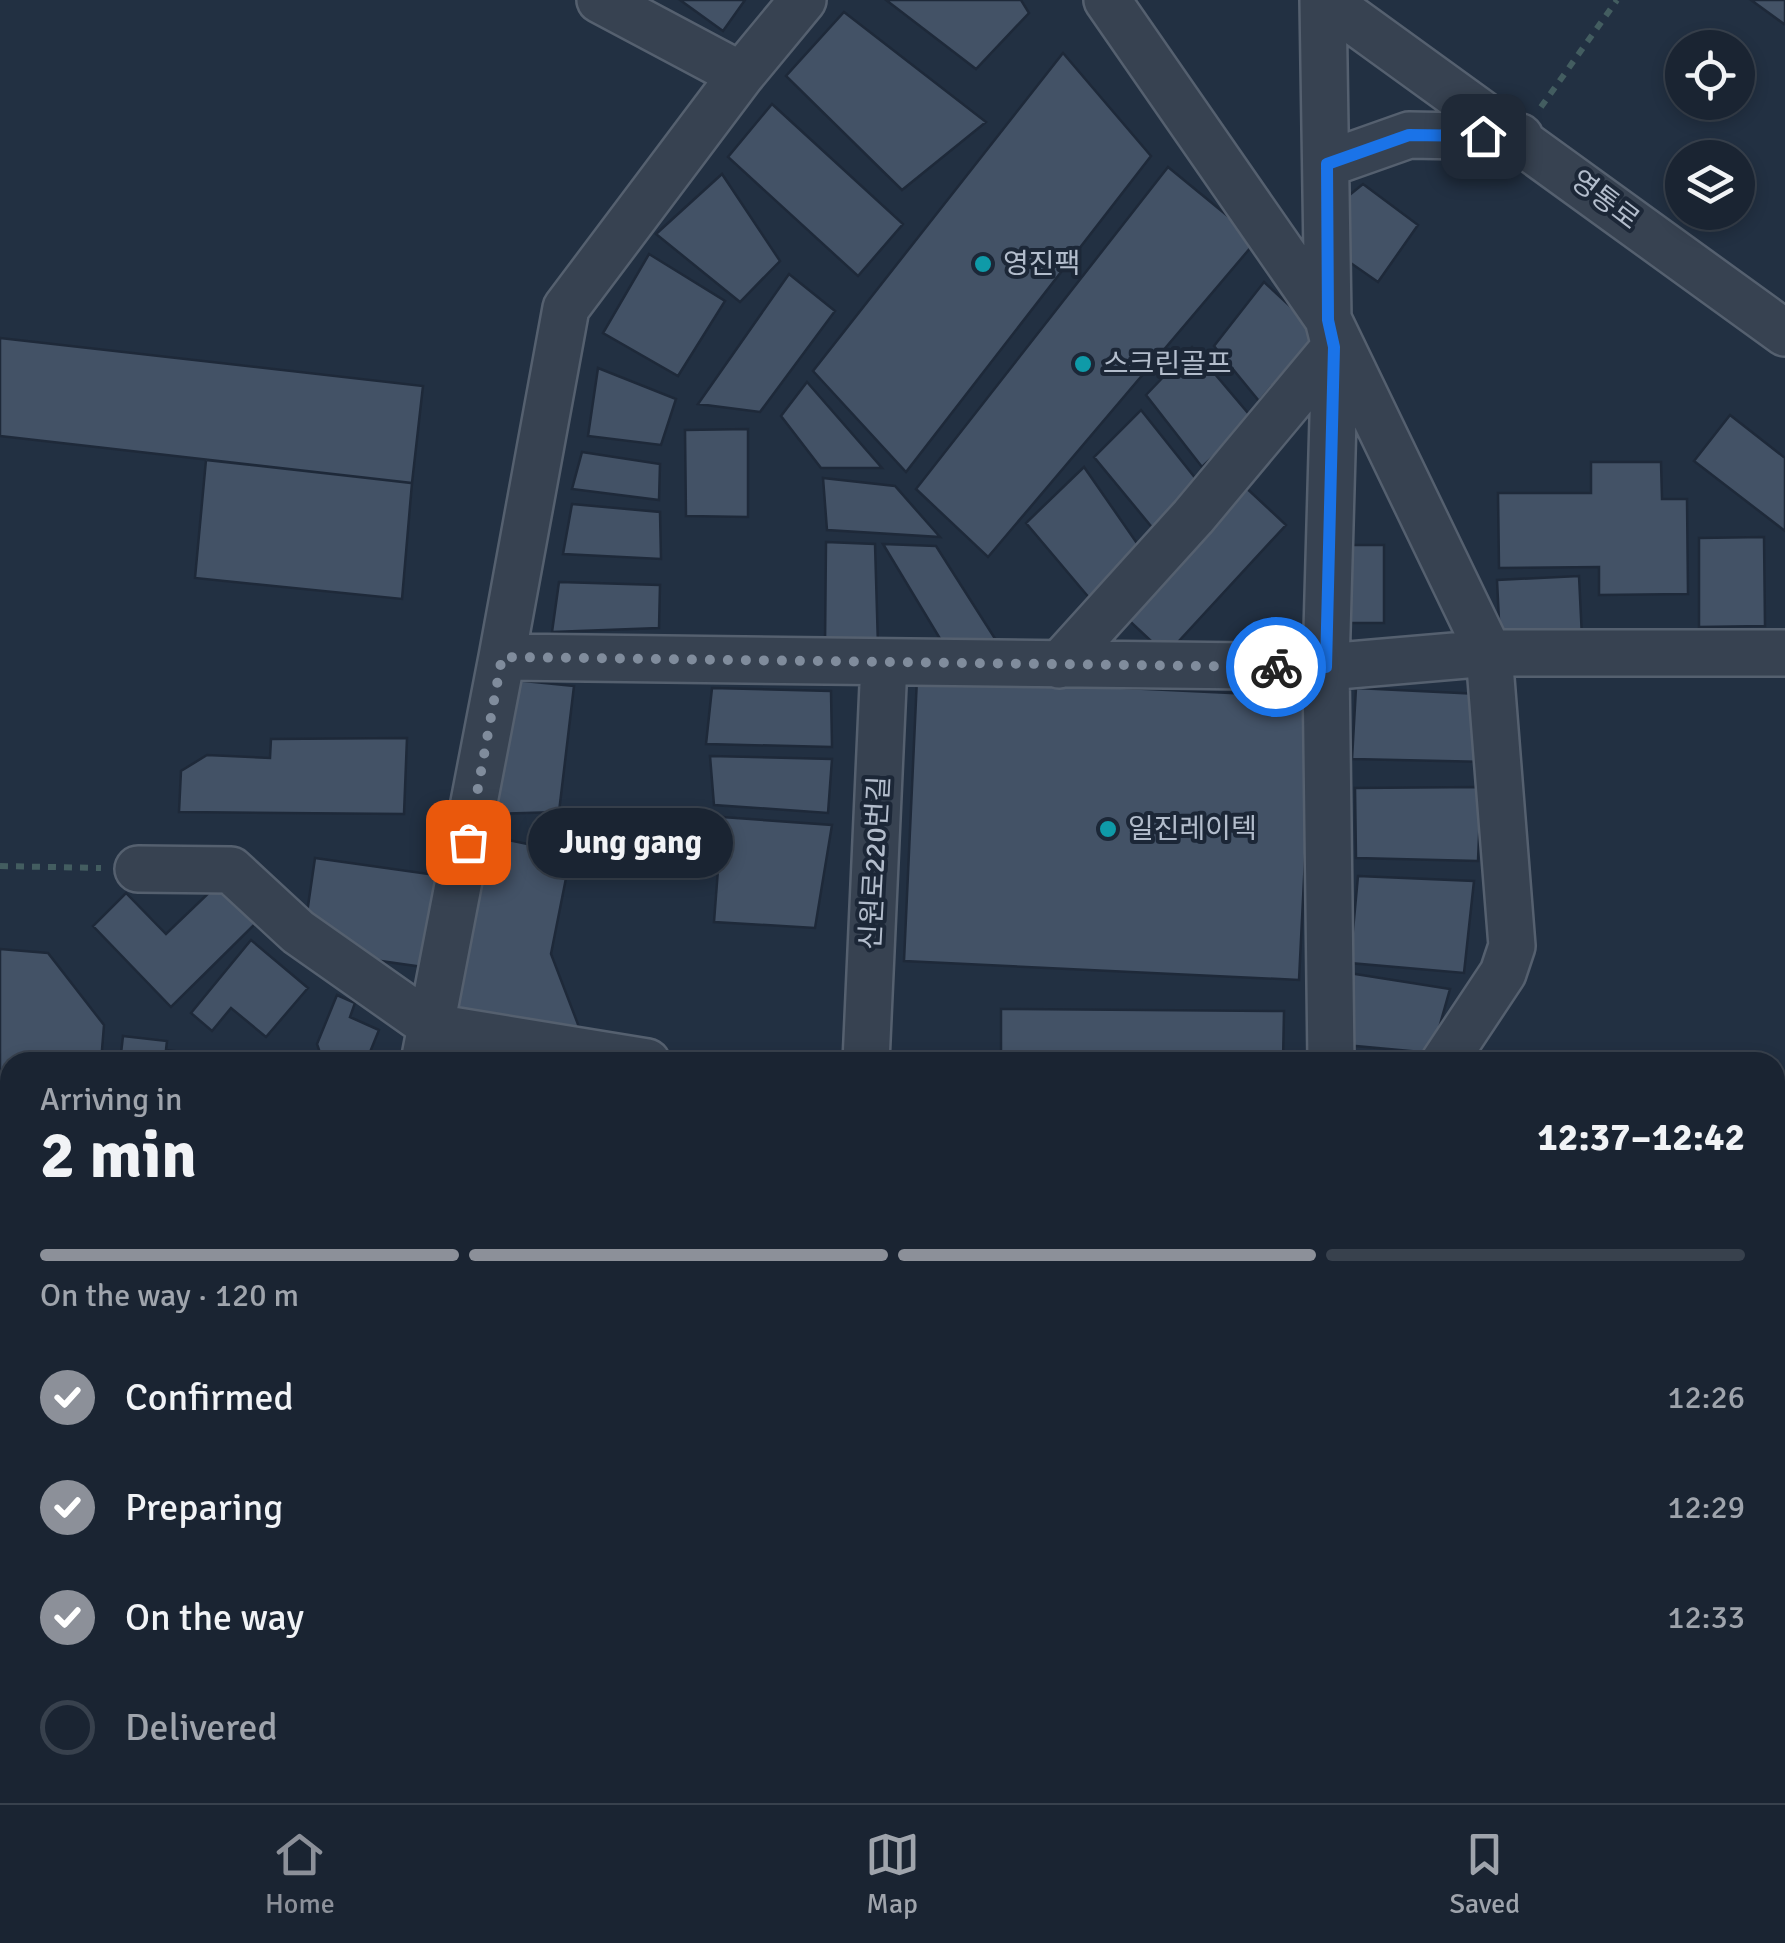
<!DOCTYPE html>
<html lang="en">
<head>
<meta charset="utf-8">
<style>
  body { margin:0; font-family:Signika,"Noto Sans KR",sans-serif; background:#232c3a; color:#f1f3f6; height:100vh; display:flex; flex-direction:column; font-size:38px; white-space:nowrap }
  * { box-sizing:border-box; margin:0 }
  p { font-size:32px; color:#9fa4ac }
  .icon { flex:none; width:55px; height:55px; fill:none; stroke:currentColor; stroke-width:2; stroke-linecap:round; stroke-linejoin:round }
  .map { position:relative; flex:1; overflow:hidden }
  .side { position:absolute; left:0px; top:1052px; width:1785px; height:752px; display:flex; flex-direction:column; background:#1a2432; border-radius:30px 30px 0 0; box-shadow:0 5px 15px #0003,0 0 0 2px #38414d }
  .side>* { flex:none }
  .tools { position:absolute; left:1665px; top:30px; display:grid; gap:20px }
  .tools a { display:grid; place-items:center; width:90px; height:90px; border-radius:50%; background:#1a2432; box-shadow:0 5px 15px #0003,0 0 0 2px #38414d; font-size:50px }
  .pin { position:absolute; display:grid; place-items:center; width:85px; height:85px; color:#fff; margin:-42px; border-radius:20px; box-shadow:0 5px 15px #0006 }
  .courier { position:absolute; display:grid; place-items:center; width:100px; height:100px; margin:-50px; border:8px solid #1a73e8; border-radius:50%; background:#fff; color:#222; box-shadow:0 2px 12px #0007 }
  .bubble { position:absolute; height:70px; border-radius:35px; background:#1a2432; box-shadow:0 5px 15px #0003,0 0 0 2px #38414d; font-size:32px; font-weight:700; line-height:70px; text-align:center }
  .head em { font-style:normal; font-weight:700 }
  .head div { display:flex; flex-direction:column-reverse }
  .head { display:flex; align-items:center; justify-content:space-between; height:170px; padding:0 40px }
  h1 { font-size:65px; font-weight:700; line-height:75px }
  .bar { display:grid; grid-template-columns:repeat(4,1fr); gap:15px 10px; align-content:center; height:120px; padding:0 40px }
  .bar i { height:12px; border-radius:8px; background:#38414d }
  .bar .current { background:#8c9099 }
  .bar p { grid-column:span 4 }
  ol { padding:0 40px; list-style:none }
  li { display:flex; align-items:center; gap:30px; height:110px }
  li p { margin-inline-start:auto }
  li .icon { padding:10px; border-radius:50%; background:#8c9099; color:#fff; stroke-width:4 }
  li:last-child { color:#9fa4ac }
  li i { width:55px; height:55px; border:5px solid #38414d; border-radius:50% }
  .dock { display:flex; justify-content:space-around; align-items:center; height:140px; border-top:2px solid #38414d; background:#1a2432; font-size:28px; color:#9fa4ac }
  .dock a { display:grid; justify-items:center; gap:5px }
  .dock .current { color:#8c9099 }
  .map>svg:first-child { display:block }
  .building { fill:#435266; stroke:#1e2939; stroke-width:2.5 }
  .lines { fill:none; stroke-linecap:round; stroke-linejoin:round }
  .minor-casing { stroke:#55606f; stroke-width:50 }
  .path { stroke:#435d60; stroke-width:6; stroke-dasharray:8 8; stroke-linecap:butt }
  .minor { stroke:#374251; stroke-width:45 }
  .done { stroke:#808c9c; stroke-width:10; stroke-dasharray:0 18 }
  .route { stroke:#1a73e8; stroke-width:12 }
  .culture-dot { fill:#0f9aa8; stroke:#1c2737; stroke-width:4 }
  .labels { text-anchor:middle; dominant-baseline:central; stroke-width:8; stroke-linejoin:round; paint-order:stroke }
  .street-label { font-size:28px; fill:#b3bdcc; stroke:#1c2737 }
  .poi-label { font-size:28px; fill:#b3bdcc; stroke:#1c2737; text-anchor:start }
</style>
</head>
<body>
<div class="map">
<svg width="1785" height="1803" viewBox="0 0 1785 1803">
  <rect width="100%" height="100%" fill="#223042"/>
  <path class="building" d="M 680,0 L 745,0 L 723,31 Z
    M 886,0 L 1021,0 L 1029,13 L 976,69 Z
    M 1751,0 L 1785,0 L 1785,23 L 1784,24 Z
    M 844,12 L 986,122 L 902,190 L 786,76 Z
    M 1063,53 L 1151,156 L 906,472 L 813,371 Z
    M 772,104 L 903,224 L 858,276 L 728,157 Z
    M 1168,167 L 1257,240 L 988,557 L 916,489 Z
    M 722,174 L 780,261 L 740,302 L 656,234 Z
    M 1363,184 L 1418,225 L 1378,282 L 1342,257 L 1347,197 Z
    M 649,254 L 725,301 L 678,376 L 603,333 Z
    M 789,274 L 835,311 L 760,412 L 698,404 Z
    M 1264,282 L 1318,332 L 1259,401 L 1214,346 Z
    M 0,338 L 423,386 L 412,483 L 0,436 Z
    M 1192,347 L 1253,419 L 1202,467 L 1146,395 Z
    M 598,368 L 676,399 L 661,445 L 588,436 Z
    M 807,382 L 882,468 L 821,468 L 781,416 Z
    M 1141,410 L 1196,479 L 1155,531 L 1094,457 Z
    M 1730,415 L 1785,458 L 1785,531 L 1694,461 Z
    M 748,429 L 748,517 L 686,516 L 685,430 Z
    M 582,452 L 660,464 L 659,500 L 572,489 Z
    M 206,460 L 412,483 L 402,599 L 195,578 Z
    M 1591,462 L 1661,462 L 1662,499 L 1687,499 L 1688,594 L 1599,595 L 1599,567 L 1499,568 L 1498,493 L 1591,493 Z
    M 1084,467 L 1141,549 L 1091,600 L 1026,523 Z
    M 823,478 L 895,486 L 940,537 L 827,530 Z
    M 1241,483 L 1286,525 L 1166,655 L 1121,613 Z
    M 572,504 L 660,512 L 661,559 L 563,554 Z
    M 1764,537 L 1765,626 L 1699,627 L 1699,538 Z
    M 826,542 L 875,544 L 878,646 L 825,645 Z
    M 883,544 L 936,546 L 1001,648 L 945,647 Z
    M 1350,545 L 1384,545 L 1384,623 L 1350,623 Z
    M 1579,576 L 1582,638 L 1500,641 L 1497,580 Z
    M 559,582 L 660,585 L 659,628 L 552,632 Z
    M 917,678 L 1313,697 L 1299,980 L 904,961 Z
    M 514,680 L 574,686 L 559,812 L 492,814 Z
    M 712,688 L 831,691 L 832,747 L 706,744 Z
    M 1356,688 L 1480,694 L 1489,762 L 1352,759 Z
    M 407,738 L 404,814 L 179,812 L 181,771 L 207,755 L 270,758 L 271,739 Z
    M 710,756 L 832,759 L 828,813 L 714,805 Z
    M 1481,787 L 1478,861 L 1356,858 L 1355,788 Z
    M 722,817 L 832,825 L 815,928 L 714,922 Z
    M 484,835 L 571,853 L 551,954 L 584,1040 L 448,1013 Z
    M 315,858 L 443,876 L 430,968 L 360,958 L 306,920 Z
    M 1358,876 L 1474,881 L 1464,973 L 1350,963 Z
    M 218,884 L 256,923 L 171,1007 L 93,926 L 126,893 L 166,934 Z
    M 251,940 L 308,988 L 266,1037 L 231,1008 L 212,1031 L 191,1013 Z
    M 0,949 L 48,953 L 104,1025 L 101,1062 L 10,1062 L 10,1275 L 0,1274 Z
    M 1349,973 L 1450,989 L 1432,1053 L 1345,1045 Z
    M 337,995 L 355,1003 L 350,1017 L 379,1030 L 366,1062 L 323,1062 L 317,1044 Z
    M 1001,1009 L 1284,1011 L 1283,1062 L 1001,1062 Z
    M 123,1036 L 167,1041 L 166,1050 L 205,1055 L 204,1062 L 120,1062 Z
    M 1510,1795 L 1641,1795 L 1636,1803 L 1505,1803 Z"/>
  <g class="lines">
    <g class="minor-casing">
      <path id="minor" d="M 600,0 L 741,75
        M 803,0 L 741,75 L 566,308 L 502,657 L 1326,667 L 1489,653 L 1785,653
        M 1107,0 L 1328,319 L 1489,653 L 1512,946 L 1503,973 L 1444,1062
        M 1323,0 L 1328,319 L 1335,347 L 1326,667 L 1331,1062
        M 1325,0 L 1785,333
        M 1327,164 L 1409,135 L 1520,137
        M 1059,665 L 1193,517 L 1335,347
        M 138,869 L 231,870 L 298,932 L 433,1027 L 647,1062
        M 424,1062 L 502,657
        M 866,1062 L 884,663
        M 1775,1104 L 1785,1104
        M 1775,1540 L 1785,1539
        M 1765,1795 L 1775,1803
        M 194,1803 L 204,1795
        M 279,1803 L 279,1795
        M 1186,1803 L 1191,1795
        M 1700,1803 L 1710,1795"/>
    </g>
    <path class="path" d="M 1541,107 L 1617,0
      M 0,866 L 101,868"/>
    <use href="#minor" class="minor"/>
  </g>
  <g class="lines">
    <path class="done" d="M 468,842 L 502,657 L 1276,667"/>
    <path class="route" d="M 1276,667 L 1326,667 L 1334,347 L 1328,320 L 1327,164 L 1409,135 L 1483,136"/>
  </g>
  <g class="culture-dot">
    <circle cx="983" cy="264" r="10"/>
    <circle cx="1083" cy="364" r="10"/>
    <circle cx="1108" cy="829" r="10"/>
  </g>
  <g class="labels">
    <g class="street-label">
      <text transform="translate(1605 200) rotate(37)">영통로</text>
      <text transform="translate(875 863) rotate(-87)">신원로220번길</text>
    </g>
    <g class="poi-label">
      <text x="1003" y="264">영진팩</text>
      <text x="1103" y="364">스크린골프</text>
      <text x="1128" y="829">일진레이텍</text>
    </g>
  </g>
</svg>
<div class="tools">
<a><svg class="icon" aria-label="locate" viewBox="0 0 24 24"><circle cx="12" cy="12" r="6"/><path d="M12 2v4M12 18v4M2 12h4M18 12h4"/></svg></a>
<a><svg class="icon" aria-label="layers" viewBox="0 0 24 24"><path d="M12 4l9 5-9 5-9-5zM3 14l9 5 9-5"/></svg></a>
</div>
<div class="pin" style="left:468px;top:842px;background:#ea580c"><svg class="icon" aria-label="bag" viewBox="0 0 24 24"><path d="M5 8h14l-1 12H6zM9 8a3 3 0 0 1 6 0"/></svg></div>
<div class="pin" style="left:1483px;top:136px;background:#1f2937"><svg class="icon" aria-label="home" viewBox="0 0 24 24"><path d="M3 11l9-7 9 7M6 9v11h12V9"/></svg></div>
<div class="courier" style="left:1276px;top:667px"><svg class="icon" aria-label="bike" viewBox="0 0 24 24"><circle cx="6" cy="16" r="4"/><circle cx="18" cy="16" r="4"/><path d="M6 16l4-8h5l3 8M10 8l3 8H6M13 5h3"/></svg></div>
<div class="bubble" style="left:528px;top:808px;width:205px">Jung gang</div>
<section class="side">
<div class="head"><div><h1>2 min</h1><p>Arriving in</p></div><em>12:37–12:42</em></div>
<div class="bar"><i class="current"></i><i class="current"></i><i class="current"></i><i></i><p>On the way · 120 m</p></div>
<ol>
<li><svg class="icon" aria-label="check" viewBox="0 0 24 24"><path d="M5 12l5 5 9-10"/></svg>Confirmed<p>12:26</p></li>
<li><svg class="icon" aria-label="check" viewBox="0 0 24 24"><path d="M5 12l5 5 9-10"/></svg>Preparing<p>12:29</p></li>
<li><svg class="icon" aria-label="check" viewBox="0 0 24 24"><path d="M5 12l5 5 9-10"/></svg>On the way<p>12:33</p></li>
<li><i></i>Delivered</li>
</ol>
</section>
</div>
<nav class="dock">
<a class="current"><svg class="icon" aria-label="home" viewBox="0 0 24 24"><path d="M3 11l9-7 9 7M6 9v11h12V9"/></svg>Home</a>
<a><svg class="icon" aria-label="map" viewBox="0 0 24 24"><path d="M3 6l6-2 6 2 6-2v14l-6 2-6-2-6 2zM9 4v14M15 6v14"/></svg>Map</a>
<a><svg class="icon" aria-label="saved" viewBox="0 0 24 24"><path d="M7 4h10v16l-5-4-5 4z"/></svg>Saved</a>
</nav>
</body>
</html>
